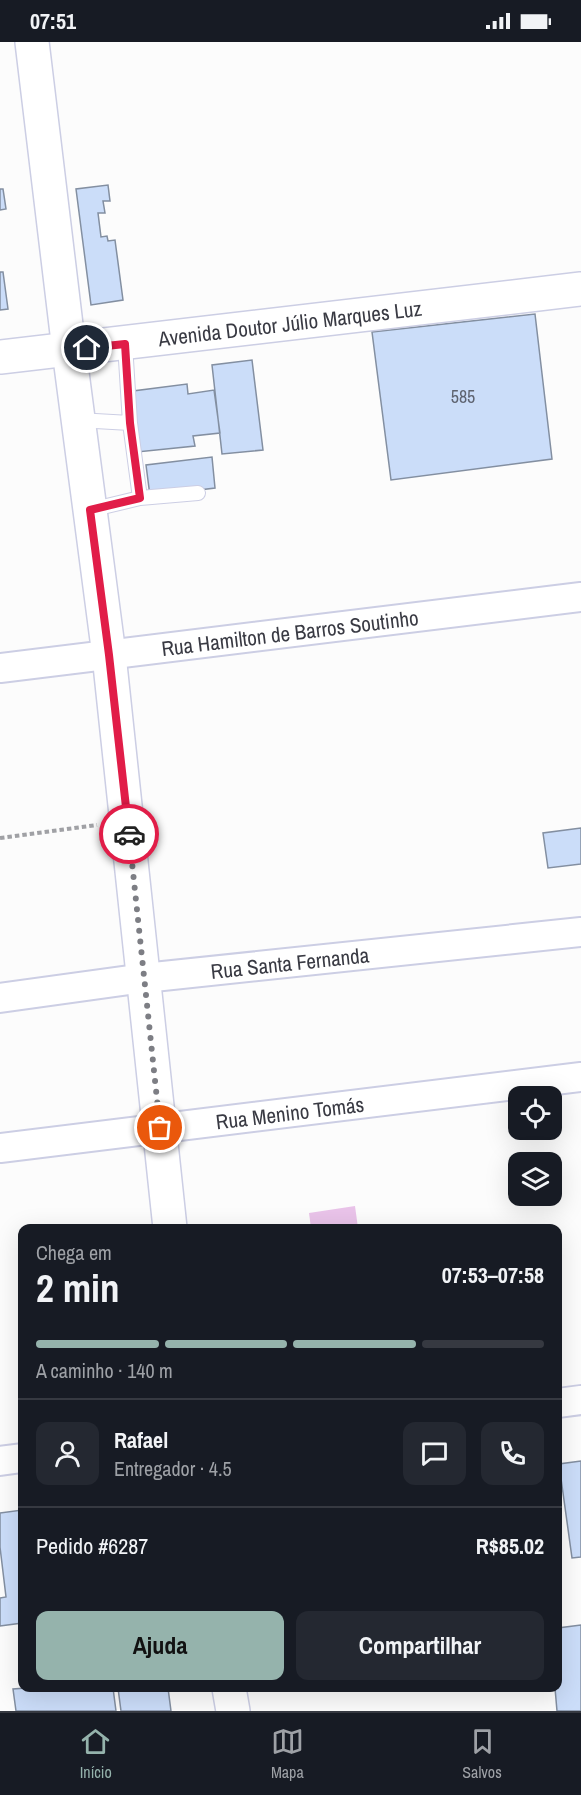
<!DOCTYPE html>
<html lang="pt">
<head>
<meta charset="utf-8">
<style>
  body { margin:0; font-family:"Archivo Narrow",sans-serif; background:#242831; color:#f1f3f6; height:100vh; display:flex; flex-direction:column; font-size:22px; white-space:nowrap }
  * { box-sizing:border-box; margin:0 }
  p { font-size:20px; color:#9ea1a6 }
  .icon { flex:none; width:33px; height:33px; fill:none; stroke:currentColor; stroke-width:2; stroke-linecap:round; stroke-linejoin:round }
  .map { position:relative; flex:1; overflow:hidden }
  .panel { position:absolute; left:18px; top:1182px; width:544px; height:468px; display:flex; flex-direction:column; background:#171b24; border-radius:12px; box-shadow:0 6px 24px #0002 }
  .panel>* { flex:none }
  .tools { position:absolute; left:508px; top:1044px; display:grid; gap:12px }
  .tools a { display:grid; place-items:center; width:54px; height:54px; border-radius:12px; background:#171b24; box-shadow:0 6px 24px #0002; font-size:30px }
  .pin { position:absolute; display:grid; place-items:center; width:51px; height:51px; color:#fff; margin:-26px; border:3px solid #fff; border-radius:50%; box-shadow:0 2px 6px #0007 }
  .courier { position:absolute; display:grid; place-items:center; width:60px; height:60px; margin:-30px; border:4px solid #e11d48; border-radius:50%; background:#fff; color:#222; box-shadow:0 2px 8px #0007 }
  .overview em { font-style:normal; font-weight:800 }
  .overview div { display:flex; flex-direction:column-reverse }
  .overview { display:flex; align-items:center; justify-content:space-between; height:102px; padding:0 18px }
  h1 { font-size:39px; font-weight:800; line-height:45px }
  .bar { display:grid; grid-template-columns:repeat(4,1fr); gap:9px 6px; align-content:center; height:72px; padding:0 18px }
  .bar i { height:8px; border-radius:4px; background:#363941 }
  .bar .selected { background:#95b3ac }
  .bar p { grid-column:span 4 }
  .line { display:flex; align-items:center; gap:15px; padding:0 18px; border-top:2px solid #363941 }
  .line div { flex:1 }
  .round { display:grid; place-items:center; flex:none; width:63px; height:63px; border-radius:12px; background:#242831 }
  .action { display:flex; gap:12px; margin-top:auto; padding:12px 18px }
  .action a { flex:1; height:69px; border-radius:12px; background:#95b3ac; color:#111; font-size:24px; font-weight:800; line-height:69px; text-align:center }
  .action a+a { background:#242831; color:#f1f3f6 }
  .status { display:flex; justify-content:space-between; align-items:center; height:42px; padding:0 30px; background:#171b24; direction:ltr }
  .status svg { height:16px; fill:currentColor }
  .menu { display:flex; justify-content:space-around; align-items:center; height:84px; border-top:2px solid #363941; background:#171b24; font-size:16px; color:#9ea1a6 }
  .menu a { display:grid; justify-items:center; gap:3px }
  .menu .selected { color:#95b3ac }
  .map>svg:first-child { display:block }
  .green { fill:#e9c3e9 }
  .building { fill:#cbddf9; stroke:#838fa1; stroke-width:1.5 }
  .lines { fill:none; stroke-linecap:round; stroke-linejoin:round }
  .lane-casing { stroke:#cccee4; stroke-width:16 }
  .street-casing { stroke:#cccee4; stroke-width:32 }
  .secondary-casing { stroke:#cccee4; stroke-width:36 }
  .path { stroke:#a0a1a5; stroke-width:4; stroke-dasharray:4.5 3; stroke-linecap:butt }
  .lane { stroke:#fff; stroke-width:14 }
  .street { stroke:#fff; stroke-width:28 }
  .secondary { stroke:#fff; stroke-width:33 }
  .done { stroke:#7d7e84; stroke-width:6; stroke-dasharray:0 10.8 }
  .route { stroke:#e11d48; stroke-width:8 }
  .labels { text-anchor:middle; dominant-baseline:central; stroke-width:6; stroke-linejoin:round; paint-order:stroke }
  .number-label { font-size:18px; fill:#5e6370 }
  .street-label { font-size:21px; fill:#393a43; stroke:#fff }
</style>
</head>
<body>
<div class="status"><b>07:51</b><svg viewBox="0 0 49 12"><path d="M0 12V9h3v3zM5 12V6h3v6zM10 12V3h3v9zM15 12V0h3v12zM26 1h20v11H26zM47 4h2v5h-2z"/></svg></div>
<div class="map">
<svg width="581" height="1669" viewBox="0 0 581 1669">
  <rect width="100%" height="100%" fill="#fcfcfc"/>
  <path class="green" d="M 355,1164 L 358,1186 L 311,1186 L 309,1171 Z"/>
  <path class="building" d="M 108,143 L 110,159 L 103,159 L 105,171 L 98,171 L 101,195 L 107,194 L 108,199 L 115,198 L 123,258 L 91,263 L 76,147 Z
    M 0,147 L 3,147 L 6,167 L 0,168 Z
    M 0,230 L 3,230 L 8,267 L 0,268 Z
    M 535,272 L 552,417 L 391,438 L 372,290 Z
    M 252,318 L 263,408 L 222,412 L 212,323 Z
    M 187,342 L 188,352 L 214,348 L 220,391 L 193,394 L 195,404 L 137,410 L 133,349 Z
    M 212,415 L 215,446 L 150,454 L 146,423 Z
    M 581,786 L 581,822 L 548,826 L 543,791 Z
    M 581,1419 L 581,1515 L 572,1516 L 559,1422 Z
    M 22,1468 L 22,1581 L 0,1584 L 0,1556 L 6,1555 L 0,1505 L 0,1471 Z
    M 581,1583 L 581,1669 L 557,1669 L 555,1646 L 558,1646 L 558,1586 Z
    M 26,1646 L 113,1646 L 116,1669 L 16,1669 L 13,1647 Z
    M 118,1646 L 168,1646 L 171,1669 L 121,1669 Z"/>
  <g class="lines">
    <g class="lane-casing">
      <path id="lane" d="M 125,302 L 130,381 L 140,456
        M 78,378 L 130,381
        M 90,468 L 140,456 L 198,451"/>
    </g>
    <g class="street-casing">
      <g id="street">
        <path id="s1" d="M 0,626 L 581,555"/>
        <path id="s2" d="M 0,956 L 144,936 L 581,890"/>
        <path id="s3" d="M 0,1106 L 581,1035"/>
        <path d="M 558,1361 L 581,1358"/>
        <path d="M 0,1419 L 22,1416"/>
      </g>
    </g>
    <g class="secondary-casing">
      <g id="secondary">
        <path d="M 32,0 L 69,308 L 109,613 L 170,1186"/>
        <path id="s4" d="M 0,315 L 581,247"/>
        <path d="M 229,1646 L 233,1669"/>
      </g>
    </g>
    <path class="path" d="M 0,796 L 97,783"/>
    <use href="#lane" class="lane"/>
    <use href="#street" class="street"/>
    <use href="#secondary" class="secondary"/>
  </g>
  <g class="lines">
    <path class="done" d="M 129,792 L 160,1086"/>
    <path class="route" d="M 87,306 L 125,302 L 130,381 L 140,456 L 90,468 L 109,613 L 129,792"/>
  </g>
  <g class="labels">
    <g class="number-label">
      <text x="463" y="354">585</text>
    </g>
    <g class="street-label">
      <text stroke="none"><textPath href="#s4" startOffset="292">Avenida Doutor Júlio Marques Luz</textPath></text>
      <text stroke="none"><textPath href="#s1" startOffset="292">Rua Hamilton de Barros Soutinho</textPath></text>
      <text stroke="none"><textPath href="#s2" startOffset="292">Rua Santa Fernanda</textPath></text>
      <text stroke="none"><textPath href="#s3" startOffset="292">Rua Menino Tomás</textPath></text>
    </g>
  </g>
</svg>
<div class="tools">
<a><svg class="icon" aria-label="locate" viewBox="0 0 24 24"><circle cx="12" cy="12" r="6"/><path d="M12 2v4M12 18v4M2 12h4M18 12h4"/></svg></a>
<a><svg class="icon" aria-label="layers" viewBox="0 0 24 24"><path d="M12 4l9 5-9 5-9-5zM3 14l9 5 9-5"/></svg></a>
</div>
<div class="pin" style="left:160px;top:1086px;background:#ea580c"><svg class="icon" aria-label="bag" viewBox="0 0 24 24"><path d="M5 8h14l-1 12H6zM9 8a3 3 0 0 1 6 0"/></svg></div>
<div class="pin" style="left:87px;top:306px;background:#1f2937"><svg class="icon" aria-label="home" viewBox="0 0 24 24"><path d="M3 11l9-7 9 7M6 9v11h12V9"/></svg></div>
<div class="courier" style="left:129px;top:792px"><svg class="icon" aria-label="car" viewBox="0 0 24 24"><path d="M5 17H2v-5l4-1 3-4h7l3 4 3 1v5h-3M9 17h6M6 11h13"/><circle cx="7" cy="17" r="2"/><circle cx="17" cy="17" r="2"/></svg></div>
<section class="panel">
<div class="overview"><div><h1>2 min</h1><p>Chega em</p></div><em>07:53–07:58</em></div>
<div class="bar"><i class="selected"></i><i class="selected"></i><i class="selected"></i><i></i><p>A caminho · 140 m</p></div>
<div class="line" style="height:108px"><a class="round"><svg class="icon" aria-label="person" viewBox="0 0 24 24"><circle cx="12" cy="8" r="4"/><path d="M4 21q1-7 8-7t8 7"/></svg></a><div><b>Rafael</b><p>Entregador · 4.5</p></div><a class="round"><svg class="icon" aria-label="chat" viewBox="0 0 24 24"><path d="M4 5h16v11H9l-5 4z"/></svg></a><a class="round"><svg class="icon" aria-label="phone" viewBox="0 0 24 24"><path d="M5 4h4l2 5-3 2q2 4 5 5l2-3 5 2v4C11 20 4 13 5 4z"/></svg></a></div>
<div class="line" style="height:78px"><div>Pedido #6287</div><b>R$85.02</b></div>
<div class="action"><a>Ajuda</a><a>Compartilhar</a></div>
</section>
</div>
<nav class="menu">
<a class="selected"><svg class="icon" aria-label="home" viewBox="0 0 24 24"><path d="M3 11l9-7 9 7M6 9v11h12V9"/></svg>Início</a>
<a><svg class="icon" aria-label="map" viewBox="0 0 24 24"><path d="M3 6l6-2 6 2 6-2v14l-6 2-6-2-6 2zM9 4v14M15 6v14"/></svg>Mapa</a>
<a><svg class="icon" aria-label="saved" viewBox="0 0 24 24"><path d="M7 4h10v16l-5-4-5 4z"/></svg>Salvos</a>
</nav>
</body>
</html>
